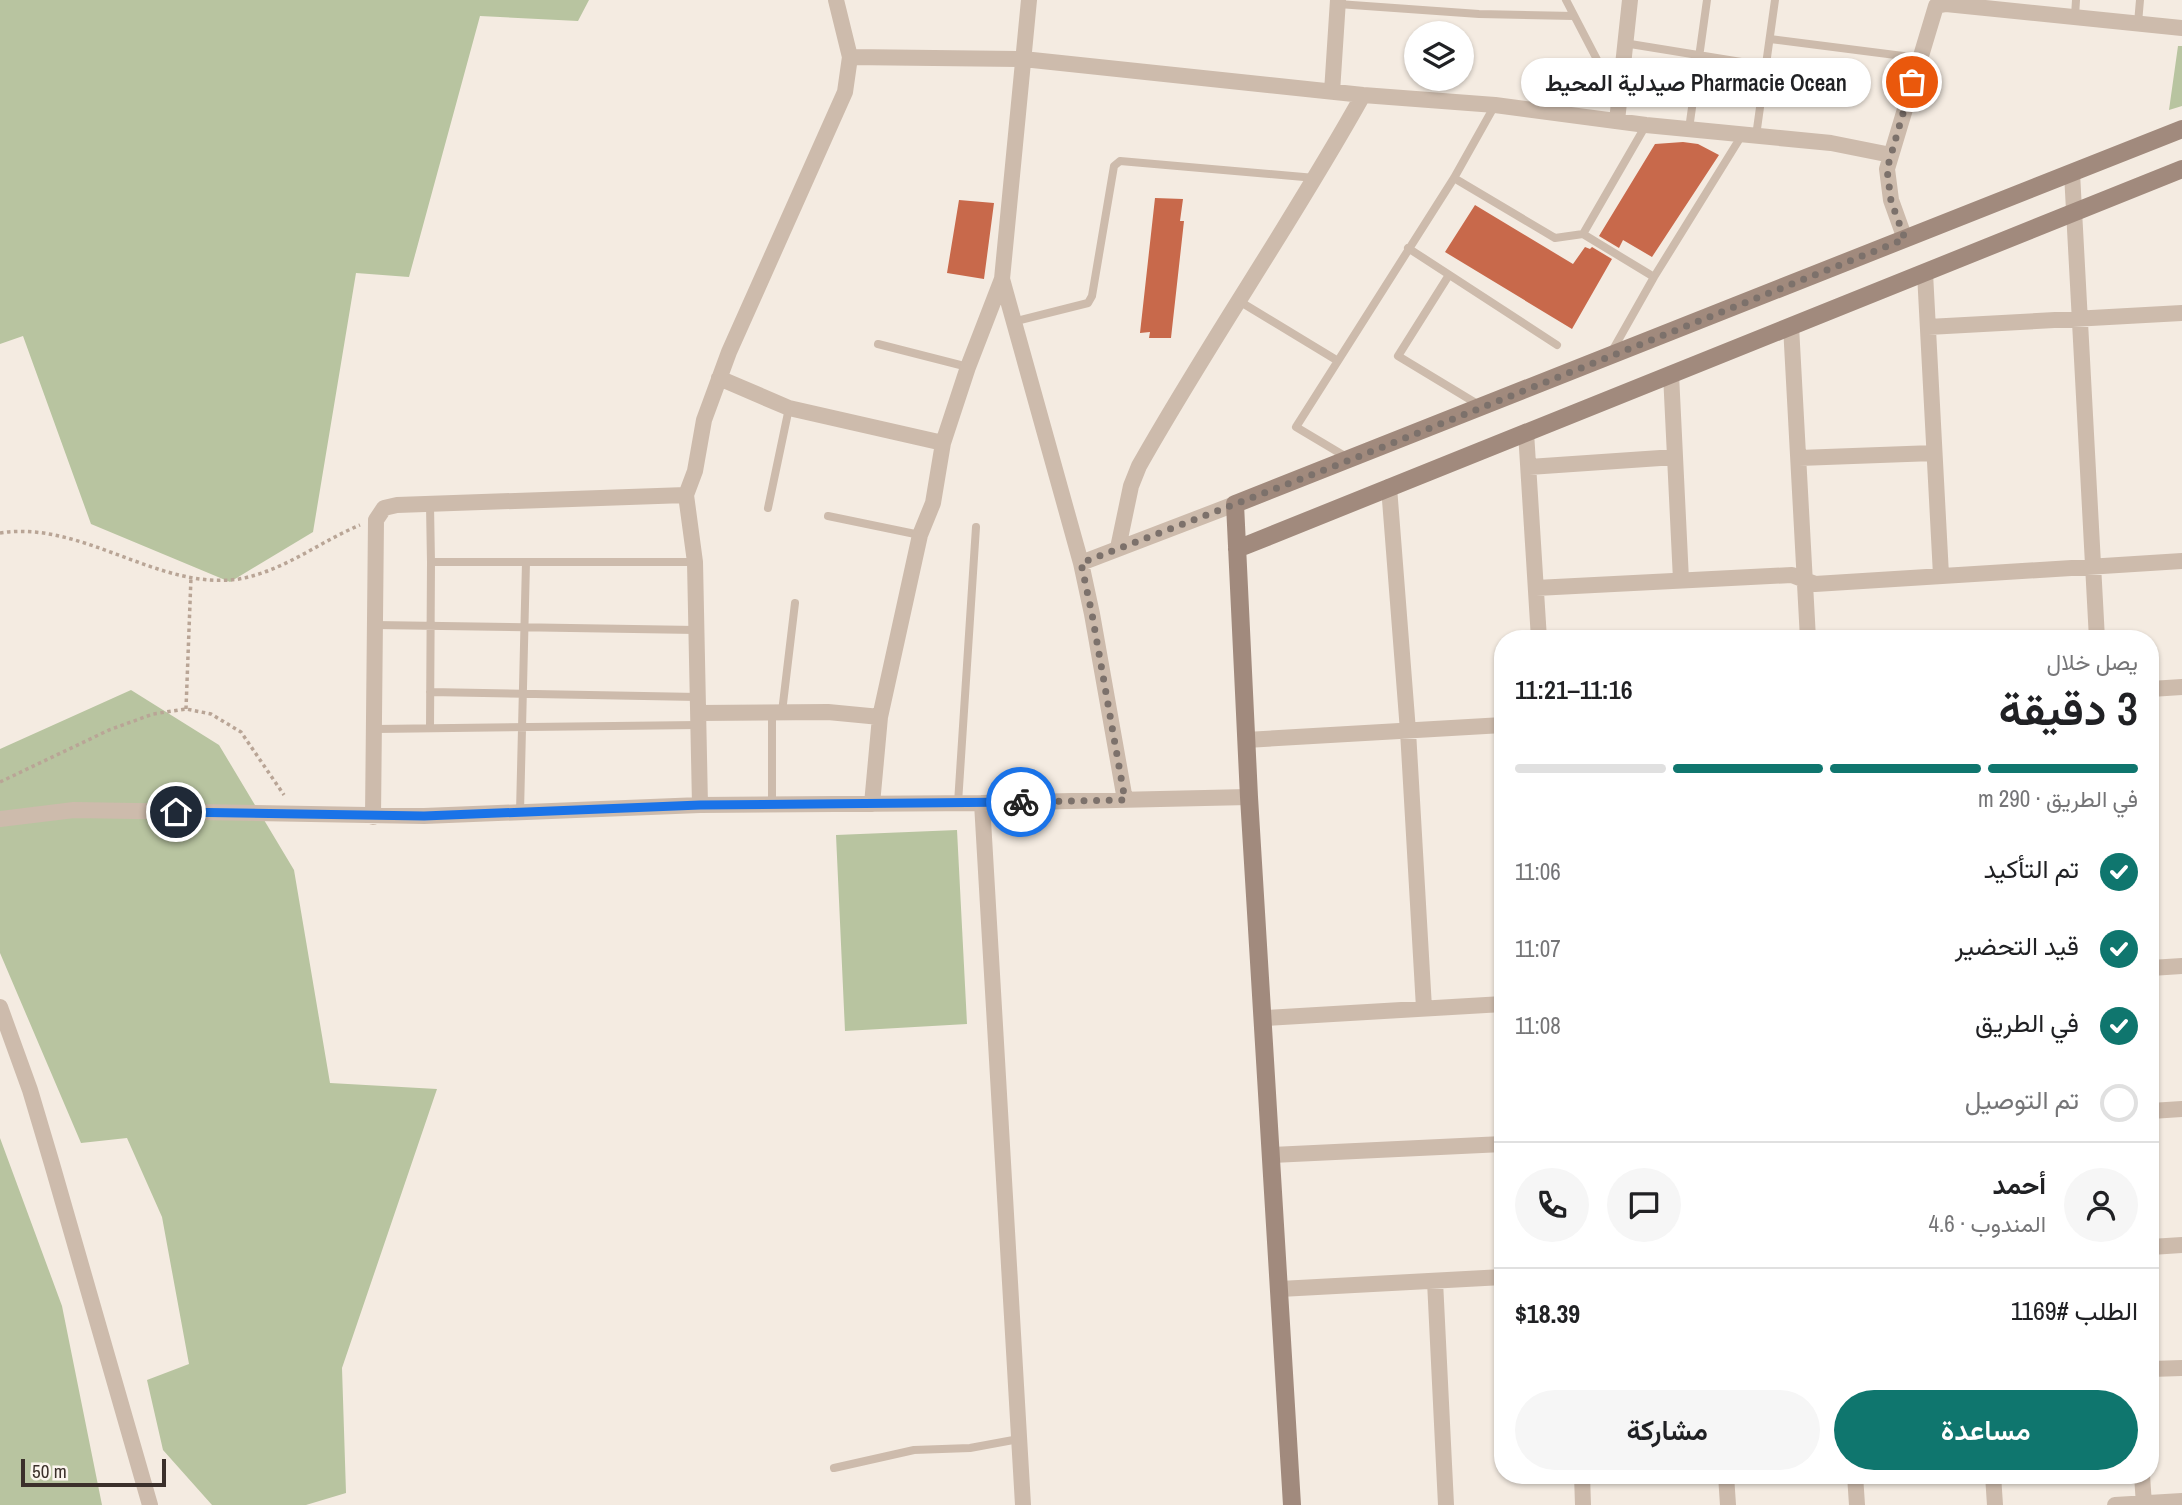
<!DOCTYPE html>
<html lang="ar">
<head>
<meta charset="utf-8">
<style>
  body { margin:0; font-family:"Archivo Narrow",Vazirmatn,sans-serif; background:#f6f6f6; color:#202124; direction:rtl; height:100vh; display:flex; flex-direction:column; font-size:26px; white-space:nowrap }
  * { box-sizing:border-box; margin:0 }
  p { font-size:23px; color:#757577 }
  .icon { flex:none; width:38px; height:38px; fill:none; stroke:currentColor; stroke-width:2; stroke-linecap:round; stroke-linejoin:round }
  .map { position:relative; flex:1; overflow:hidden; direction:ltr }
  .panel { position:absolute; left:1494px; top:630px; width:665px; height:854px; display:flex; flex-direction:column; background:#fff; border-radius:28px; box-shadow:0 2px 5px #0004; direction:rtl }
  .panel>* { flex:none }
  .tools { position:absolute; left:1404px; top:21px; display:grid; gap:14px }
  .tools a { display:grid; place-items:center; width:70px; height:70px; border-radius:50%; background:#fff; box-shadow:0 2px 5px #0004; font-size:35px }
  .scale { position:absolute; left:21px; bottom:18px; width:145px; box-sizing:border-box; padding-left:7px; border:4px solid #3b302b; border-top:0; font-size:19px; line-height:24px; white-space:nowrap; color:#3b302b; -webkit-text-stroke:5px #fbf5ee; paint-order:stroke }
  .pin { position:absolute; display:grid; place-items:center; width:60px; height:60px; color:#fff; margin:-30px; border:4px solid #fff; border-radius:50%; box-shadow:0 2px 7px #0007 }
  .courier { position:absolute; display:grid; place-items:center; width:70px; height:70px; margin:-35px; border:5px solid #1a73e8; border-radius:50%; background:#fff; color:#222; box-shadow:0 2px 9px #0007 }
  .bubble { position:absolute; height:49px; border-radius:24px; background:#fff; box-shadow:0 2px 5px #0004; font-size:23px; font-weight:600; line-height:49px; text-align:center; direction:rtl }
  .summary em { font-style:normal; font-weight:600 }
  .summary div { display:flex; flex-direction:column-reverse }
  .summary { display:flex; align-items:center; justify-content:space-between; height:119px; padding:0 21px }
  h1 { font-size:46px; font-weight:600; line-height:52px }
  .bar { display:grid; grid-template-columns:repeat(4,1fr); gap:10px 7px; align-content:center; height:84px; padding:0 21px }
  .bar i { height:9px; border-radius:5px; background:#e0e0e0 }
  .bar .active { background:#0f766e }
  .bar p { grid-column:span 4 }
  .line { display:flex; align-items:center; gap:18px; padding:0 21px; border-top:2px solid #e0e0e0 }
  .line div { flex:1 }
  .round { display:grid; place-items:center; flex:none; width:74px; height:74px; border-radius:37px; background:#f6f6f6 }
  ol { padding:0 21px; list-style:none }
  li { display:flex; align-items:center; gap:21px; height:77px }
  li p { margin-inline-start:auto }
  li .icon { padding:7px; border-radius:50%; background:#0f766e; color:#fff; stroke-width:4 }
  li:last-child { color:#757577 }
  li i { width:38px; height:38px; border:4px solid #e0e0e0; border-radius:50% }
  .button { display:flex; gap:14px; margin-top:auto; padding:14px 21px }
  .button a { flex:1; height:80px; border-radius:42px; background:#0f766e; color:#fff; font-size:28px; font-weight:600; line-height:80px; text-align:center }
  .button a+a { background:#f6f6f6; color:#202124 }
  .map>svg:first-child { display:block }
  .green { fill:#b8c4a0 }
  .building { fill:#c8694b }
  .lines { fill:none; stroke-linecap:round; stroke-linejoin:round }
  .path { stroke:#b9a596; stroke-width:3.5; stroke-dasharray:3.5 3.5; stroke-linecap:butt }
  .lane { stroke:#cdbbac; stroke-width:8 }
  .street { stroke:#cdbbac; stroke-width:16 }
  .secondary { stroke:#a18a7d; stroke-width:18 }
  .done { stroke:#7c716b; stroke-width:7; stroke-dasharray:0 12.6 }
  .route { stroke:#1a73e8; stroke-width:9 }
</style>
</head>
<body>
<div class="map">
<svg width="2182" height="1505" viewBox="0 0 2182 1505">
  <rect width="100%" height="100%" fill="#f4ebe1"/>
  <path class="green" d="M 0,0 L 589,0 L 578,21 L 480,16 L 409,277 L 356,273 L 313,532 L 230,582 L 91,524 L 23,336 L 0,344 Z
    M 2178,46 L 2182,46 L 2182,106 L 2169,110 Z
    M 131,690 L 219,745 L 294,870 L 330,1083 L 437,1089 L 342,1368 L 346,1493 L 306,1505 L 212,1505 L 163,1450 L 147,1380 L 189,1364 L 162,1217 L 127,1138 L 81,1143 L 0,953 L 0,749 Z
    M 957,830 L 967,1024 L 845,1031 L 836,835 Z
    M 0,1138 L 62,1306 L 102,1505 L 0,1505 Z"/>
  <path class="building" d="M 1683,142 L 1698,144 L 1719,155 L 1652,257 L 1623,240 L 1619,248 L 1599,236 L 1655,144 Z
    M 1155,198 L 1183,199 L 1180,221 L 1184,221 L 1171,338 L 1149,338 L 1150,332 L 1140,333 Z
    M 959,200 L 994,203 L 984,279 L 947,273 Z
    M 1475,205 L 1573,264 L 1585,247 L 1590,249 L 1592,247 L 1612,259 L 1572,329 L 1445,252 Z"/>
  <g class="lines">
    <path class="path" d="M 0,533 C 83,520 158,591 239,579 C 284,571 319,542 360,525
      M 186,709 L 191,577
      M 0,782 L 109,730 L 153,714 L 186,709 L 211,714 L 241,732 L 284,795"/>
    <path class="lane" d="M 1566,0 L 1617,98
      M 1338,4 L 1479,14 L 1574,16
      M 2075,16 L 2076,0
      M 2138,23 L 2140,0
      M 1770,39 L 1919,58
      M 1624,43 L 1766,66
      M 1689,129 L 1707,0
      M 1756,136 L 1775,0
      M 1454,178 L 1555,238 L 1583,234 L 1654,277
      M 1583,234 L 1646,125
      M 1408,248 L 1557,345
      M 1449,275 L 1398,356 L 1479,405
      M 1239,301 L 1338,361
      M 1013,322 L 1088,303 L 1092,296 L 1114,166 L 1120,161 L 1315,178
      M 878,344 L 968,367
      M 1611,353 L 1654,277 L 1742,135
      M 1348,458 L 1296,427 L 1454,178 L 1495,105
      M 430,505 L 431,562 L 695,562
      M 768,508 L 789,408
      M 828,516 L 920,535
      M 375,625 L 696,630
      M 430,692 L 698,697
      M 772,712 L 772,805
      M 782,712 L 795,603
      M 430,728 L 431,562
      M 376,729 L 698,725
      M 958,803 L 976,527
      M 520,812 L 526,562
      M 834,1468 L 914,1450 L 970,1448 L 1019,1439"/>
    <path class="street" d="M 1029,0 L 1002,279 L 1081,563 L 1092,614 L 1125,800
      M 850,57 L 1023,59 L 1363,95 L 1495,105 L 1646,125 L 1831,143 L 1891,155
      M 1332,92 L 1338,0
      M 1617,121 L 1630,0
      M 2072,173 L 2097,639
      M 1905,239 L 1891,200 L 1887,169 L 1936,6 L 1946,4 L 2182,28
      M 1925,273 L 1941,575
      M 1791,326 L 1808,639
      M 1928,327 L 2182,313
      M 1671,374 L 1681,580
      M 719,378 L 789,408 L 943,443
      M 1526,432 L 1539,639
      M 1799,458 L 1934,453
      M 1529,467 L 1675,457
      M 1389,487 L 1408,731 L 1424,1008
      M 1118,548 L 1131,486 L 1139,466 C 1210,340 1293,221 1363,95
      M 1081,563 L 1235,504
      M 1536,588 L 1792,575 L 1815,584 L 2182,561
      M 2151,689 L 2182,687
      M 698,713 L 828,712 L 880,717
      M 1246,740 L 1503,725
      M 982,803 L 1023,1505
      M 872,804 L 880,717 L 920,535 L 933,503 L 943,443 L 968,367 L 1002,279
      M 700,805 L 695,562 L 686,495 L 695,471 L 704,420 L 729,352 L 845,92 L 850,57 L 836,0
      M 373,817 L 376,520 L 384,508 L 397,505 L 686,495
      M 0,819 L 74,810 L 424,816 L 700,805 L 982,803 L 1249,797
      M 2151,968 L 2182,966
      M 0,1007 L 30,1090 L 52,1164 L 150,1505
      M 1264,1018 L 1503,1004
      M 2151,1111 L 2182,1109
      M 1272,1155 L 1503,1144
      M 2151,1247 L 2182,1245
      M 1435,1281 L 1446,1505
      M 1280,1289 L 1503,1277
      M 2151,1369 L 2182,1368
      M 1582,1475 L 1583,1505
      M 1726,1475 L 1728,1505
      M 1855,1475 L 1857,1505
      M 1993,1475 L 1995,1505
      M 2142,1475 L 2144,1505
      M 2115,1505 L 2182,1501"/>
    <path class="secondary" d="M 1237,549 L 2182,169
      M 1292,1505 L 1249,797 L 1235,504 L 2182,129"/>
  </g>
  <g class="lines">
    <path class="done" d="M 1021,802 L 1125,800 L 1092,614 L 1081,563 L 1350,460 L 1905,239 L 1891,201 L 1887,169 L 1912,82"/>
    <path class="route" d="M 176,812 L 424,816 L 700,805 L 1021,802"/>
  </g>
</svg>
<div class="tools">
<a><svg class="icon" aria-label="layers" viewBox="0 0 24 24"><path d="M12 4l9 5-9 5-9-5zM3 14l9 5 9-5"/></svg></a>
</div>
<div class="scale">50 m</div>
<div class="pin" style="left:1912px;top:82px;background:#ea580c"><svg class="icon" aria-label="bag" viewBox="0 0 24 24"><path d="M5 8h14l-1 12H6zM9 8a3 3 0 0 1 6 0"/></svg></div>
<div class="pin" style="left:176px;top:812px;background:#1f2937"><svg class="icon" aria-label="home" viewBox="0 0 24 24"><path d="M3 11l9-7 9 7M6 9v11h12V9"/></svg></div>
<div class="courier" style="left:1021px;top:802px"><svg class="icon" aria-label="bike" viewBox="0 0 24 24"><circle cx="6" cy="16" r="4"/><circle cx="18" cy="16" r="4"/><path d="M6 16l4-8h5l3 8M10 8l3 8H6M13 5h3"/></svg></div>
<div class="bubble" style="left:1521px;top:58px;width:350px">Pharmacie Ocean صيدلية المحيط</div>
<section class="panel">
<div class="summary"><div><h1>3 دقيقة</h1><p>يصل خلال</p></div><em>11:16–11:21</em></div>
<div class="bar"><i class="active"></i><i class="active"></i><i class="active"></i><i></i><p>في الطريق · 290 m</p></div>
<ol>
<li><svg class="icon" aria-label="check" viewBox="0 0 24 24"><path d="M5 12l5 5 9-10"/></svg>تم التأكيد<p>11:06</p></li>
<li><svg class="icon" aria-label="check" viewBox="0 0 24 24"><path d="M5 12l5 5 9-10"/></svg>قيد التحضير<p>11:07</p></li>
<li><svg class="icon" aria-label="check" viewBox="0 0 24 24"><path d="M5 12l5 5 9-10"/></svg>في الطريق<p>11:08</p></li>
<li><i></i>تم التوصيل</li>
</ol>
<div class="line" style="height:126px"><a class="round"><svg class="icon" aria-label="person" viewBox="0 0 24 24"><circle cx="12" cy="8" r="4"/><path d="M4 21q1-7 8-7t8 7"/></svg></a><div><b>أحمد</b><p>المندوب · 4.6</p></div><a class="round"><svg class="icon" aria-label="chat" viewBox="0 0 24 24"><path d="M4 5h16v11H9l-5 4z"/></svg></a><a class="round"><svg class="icon" aria-label="phone" viewBox="0 0 24 24"><path d="M5 4h4l2 5-3 2q2 4 5 5l2-3 5 2v4C11 20 4 13 5 4z"/></svg></a></div>
<div class="line" style="height:91px"><div>الطلب #1169</div><b>$18.39</b></div>
<div class="button"><a>مساعدة</a><a>مشاركة</a></div>
</section>
</div>
</body>
</html>
